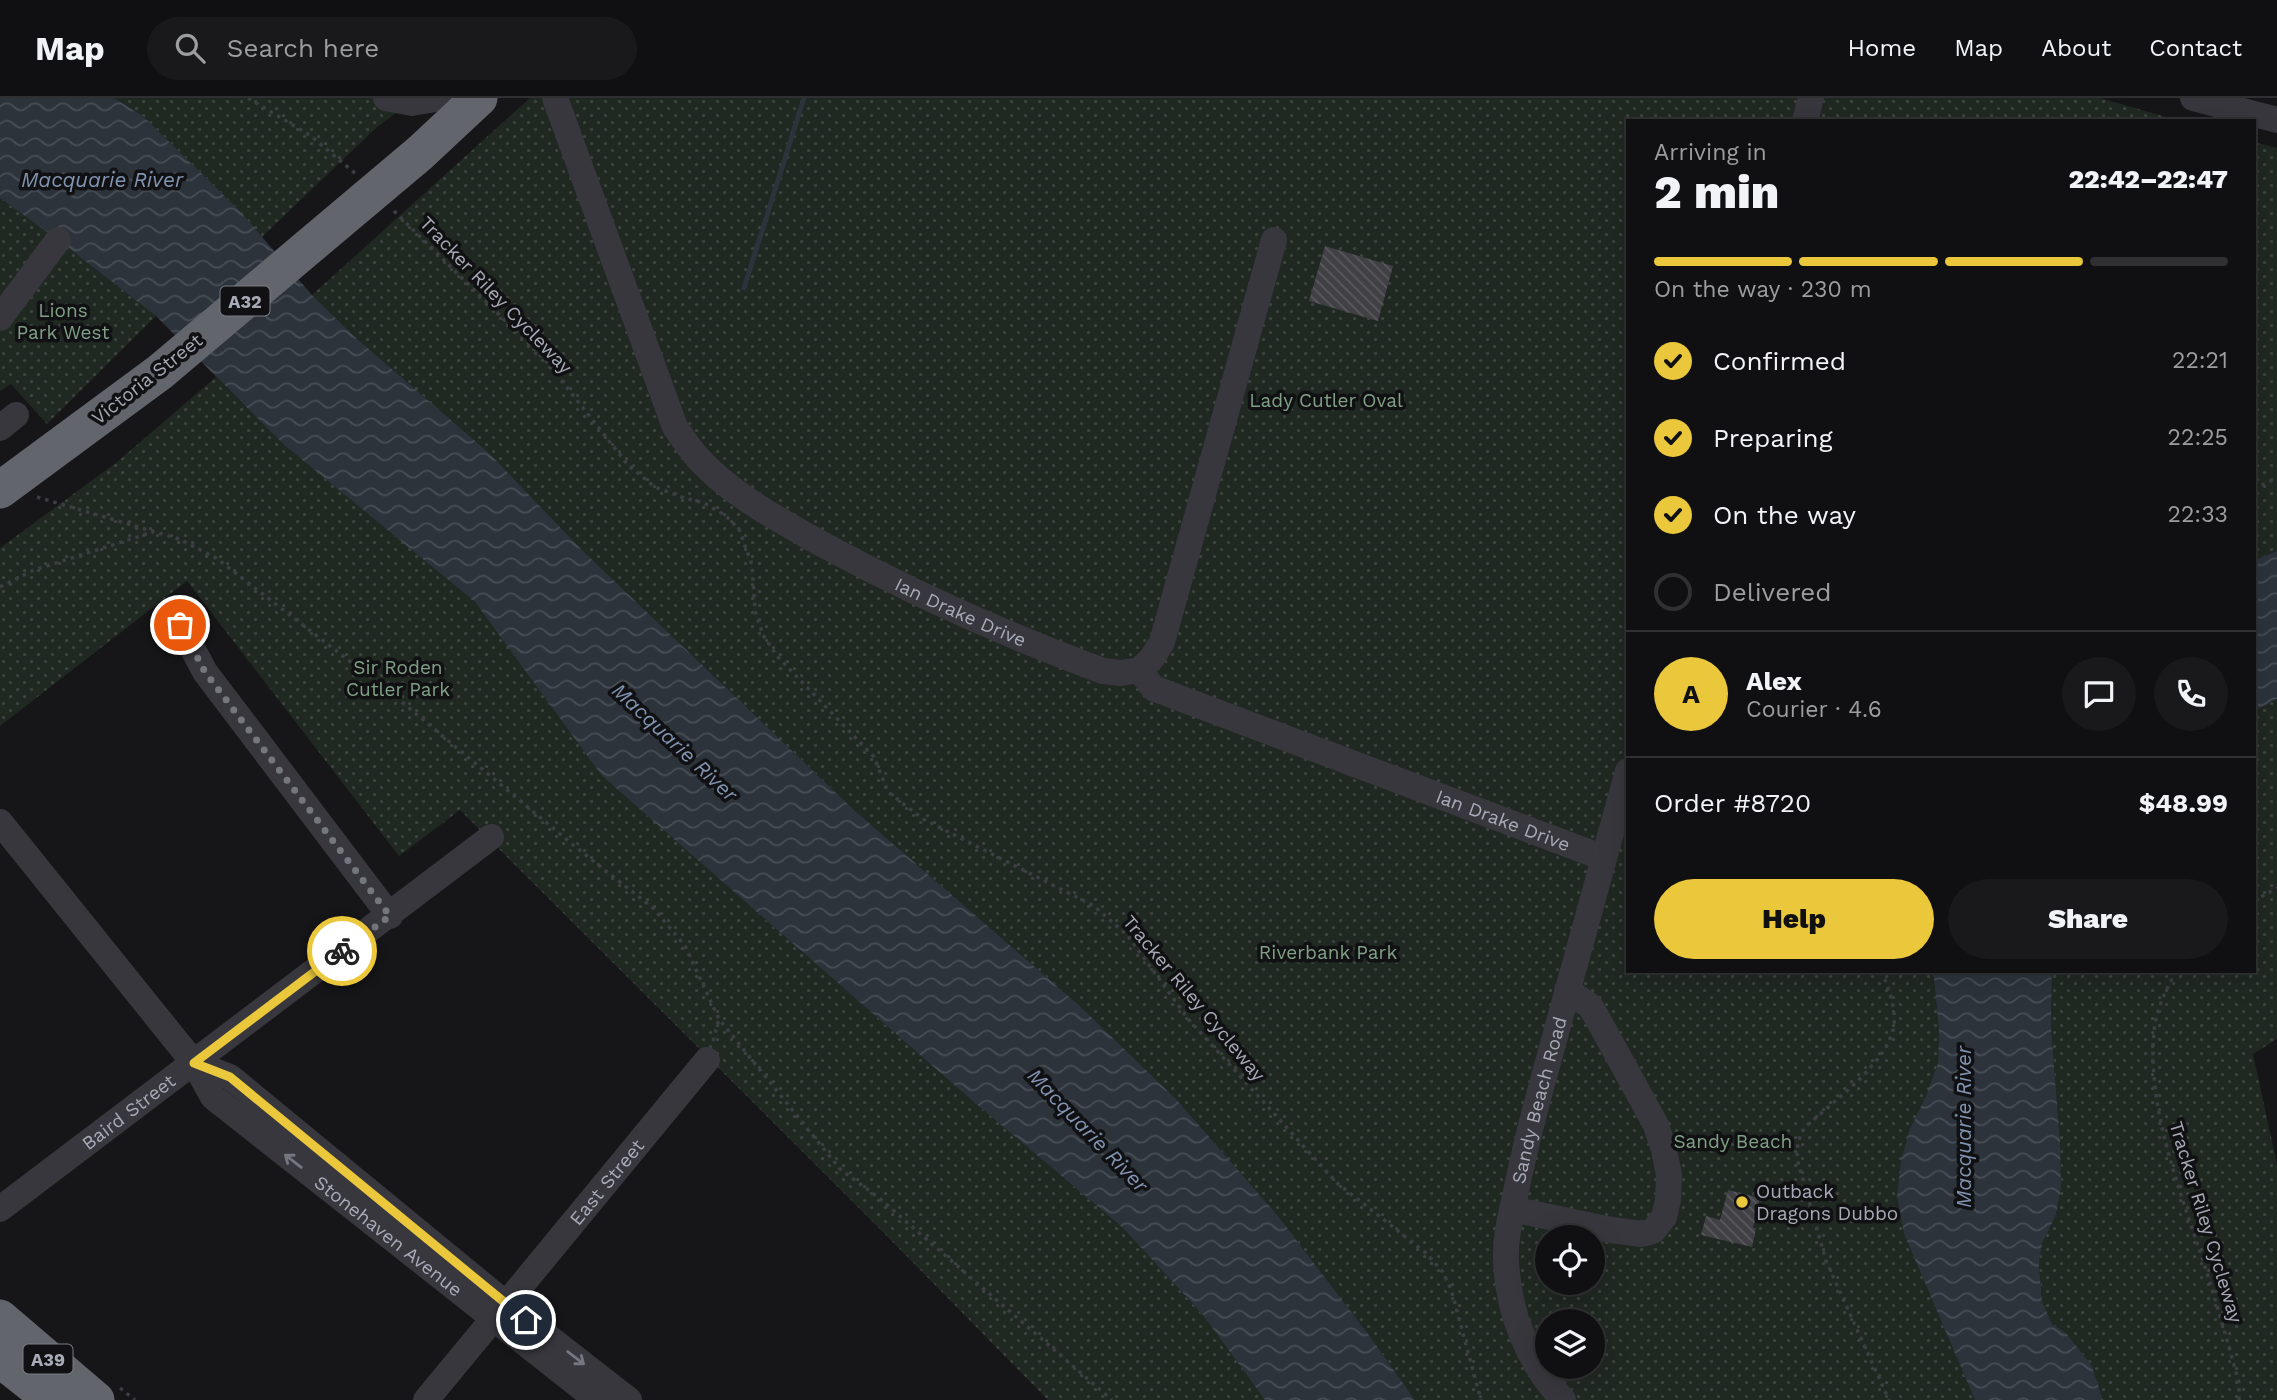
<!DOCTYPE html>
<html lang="en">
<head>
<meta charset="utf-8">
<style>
  body { margin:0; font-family:"Work Sans",sans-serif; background:#19191b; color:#f1f3f6; height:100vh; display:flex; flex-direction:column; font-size:26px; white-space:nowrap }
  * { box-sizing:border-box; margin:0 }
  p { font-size:23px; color:#9c9d9f }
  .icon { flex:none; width:38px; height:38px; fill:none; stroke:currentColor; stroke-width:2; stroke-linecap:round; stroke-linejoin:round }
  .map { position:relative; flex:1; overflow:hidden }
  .panel { position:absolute; left:1626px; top:21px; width:630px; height:854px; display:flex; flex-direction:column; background:#101012; border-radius:0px; box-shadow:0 7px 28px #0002,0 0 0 2px #303032 }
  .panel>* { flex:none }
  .buttons { position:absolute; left:1535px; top:1127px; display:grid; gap:14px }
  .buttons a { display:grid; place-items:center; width:70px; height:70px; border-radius:50%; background:#101012; box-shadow:0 7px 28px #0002,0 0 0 2px #303032; font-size:35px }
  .pin { position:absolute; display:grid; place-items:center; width:60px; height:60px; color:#fff; margin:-30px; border:4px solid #fff; border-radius:50%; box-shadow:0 2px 7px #0007 }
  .courier { position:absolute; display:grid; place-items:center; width:70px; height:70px; margin:-35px; border:5px solid #eac73b; border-radius:50%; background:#fff; color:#222; box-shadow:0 2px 9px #0007 }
  .summary em { font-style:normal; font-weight:800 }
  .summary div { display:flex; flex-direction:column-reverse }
  .summary { display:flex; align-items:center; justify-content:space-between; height:119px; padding:0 28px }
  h1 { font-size:46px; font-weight:800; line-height:52px }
  .bar { display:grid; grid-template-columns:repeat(4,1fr); gap:10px 7px; align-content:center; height:84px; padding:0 28px }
  .bar i { height:9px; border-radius:5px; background:#303032 }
  .bar .on { background:#eac73b }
  .bar p { grid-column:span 4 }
  .line { display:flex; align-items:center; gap:18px; padding:0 28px; border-top:2px solid #303032 }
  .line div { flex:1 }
  .round { display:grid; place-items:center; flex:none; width:74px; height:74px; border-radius:37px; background:#19191b }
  ol { padding:0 28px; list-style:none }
  li { display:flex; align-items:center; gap:21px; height:77px }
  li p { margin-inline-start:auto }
  li .icon { padding:7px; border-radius:50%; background:#eac73b; color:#111; stroke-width:4 }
  li:last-child { color:#9c9d9f }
  li i { width:38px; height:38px; border:4px solid #303032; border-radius:50% }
  .button { display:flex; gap:14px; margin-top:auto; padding:14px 28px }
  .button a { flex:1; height:80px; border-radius:42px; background:#eac73b; color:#111; font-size:28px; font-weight:800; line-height:80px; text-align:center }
  .button a+a { background:#19191b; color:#f1f3f6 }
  header { display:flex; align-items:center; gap:42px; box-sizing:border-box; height:98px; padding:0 35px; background:#101012; border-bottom:2px solid #303032 }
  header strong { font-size:33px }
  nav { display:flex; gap:38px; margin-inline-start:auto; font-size:24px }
  .search { width:490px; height:63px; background:#19191b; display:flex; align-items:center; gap:18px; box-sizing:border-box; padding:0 24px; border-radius:38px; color:#9c9d9f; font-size:26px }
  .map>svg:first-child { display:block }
  .park { fill:url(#park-dots); fill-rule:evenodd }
  .water { fill:url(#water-waves) }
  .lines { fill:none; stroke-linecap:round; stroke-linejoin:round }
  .stream { stroke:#2c333b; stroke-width:5 }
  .building { fill:url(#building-back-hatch) }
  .path { stroke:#3d3e44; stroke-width:3.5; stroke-dasharray:3.5 5; stroke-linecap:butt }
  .minor { stroke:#37373d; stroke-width:26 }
  .highway { stroke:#63656d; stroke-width:37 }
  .highway-bridge { stroke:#63656d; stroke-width:37 }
  .oneway { stroke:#757780 }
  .done { stroke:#75777f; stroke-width:7; stroke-dasharray:0 12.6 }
  .route { stroke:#eac73b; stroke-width:9 }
  .poi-dot { fill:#eac73b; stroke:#111113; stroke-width:2.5 }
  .labels { text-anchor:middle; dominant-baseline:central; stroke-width:7; stroke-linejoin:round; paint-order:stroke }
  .shield { fill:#111113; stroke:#7b7d86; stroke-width:2 }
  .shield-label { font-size:18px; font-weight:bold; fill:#a8abb7 }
  .street-label { font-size:19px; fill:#a8abb7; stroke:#111113 }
  .park-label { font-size:19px; fill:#80a187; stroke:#111113 }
  .poi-label { font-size:19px; fill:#a8abb7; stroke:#111113; text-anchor:start }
  .water-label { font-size:21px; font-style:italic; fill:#8194b1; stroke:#111113 }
</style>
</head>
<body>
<header>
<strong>Map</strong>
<div class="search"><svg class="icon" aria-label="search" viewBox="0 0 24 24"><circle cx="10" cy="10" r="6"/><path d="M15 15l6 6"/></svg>Search here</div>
<nav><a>Home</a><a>Map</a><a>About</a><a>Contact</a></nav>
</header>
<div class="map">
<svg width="2277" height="1302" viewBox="0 0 2277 1302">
  <defs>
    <pattern id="park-dots" width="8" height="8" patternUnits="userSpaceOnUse" patternTransform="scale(1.75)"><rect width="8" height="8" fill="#202822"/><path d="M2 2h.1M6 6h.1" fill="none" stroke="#3e4440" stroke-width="1.8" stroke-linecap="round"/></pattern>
    <pattern id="water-waves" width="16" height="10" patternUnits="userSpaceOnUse" patternTransform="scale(1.75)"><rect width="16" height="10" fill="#2c333b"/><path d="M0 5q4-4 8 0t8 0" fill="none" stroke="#484e55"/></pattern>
    <pattern id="building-back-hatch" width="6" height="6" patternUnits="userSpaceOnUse" patternTransform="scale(1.75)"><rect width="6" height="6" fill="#404045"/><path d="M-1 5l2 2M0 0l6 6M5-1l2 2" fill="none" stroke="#59595e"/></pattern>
  </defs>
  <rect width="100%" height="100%" fill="#161618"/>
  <path class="park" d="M 114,0 L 417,0 L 377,29 L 262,139 L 239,112 L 143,18 Z
    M 530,0 L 2100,0 L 2180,23 L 1628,23 L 1628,873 L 1931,873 L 1934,881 L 1939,933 L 1938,965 L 1897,1099 L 1904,1136 L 1975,1302 L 1415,1302 L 1369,1237 L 1278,1118 L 1177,1002 L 1081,909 L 853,711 L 584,454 L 488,354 L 355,239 L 312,197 ZM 1547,1139 L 1592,1139 L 1592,1185 L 1547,1185 ZM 1547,1223 L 1592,1223 L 1592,1269 L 1547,1269 Z
    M 2254,44 L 2277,50 L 2277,453 L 2254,462 Z
    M 0,100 L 58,142 L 156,218 L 47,326 L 11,286 L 0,293 Z
    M 216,279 L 283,346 L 475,504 L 602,678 L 961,993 L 1123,1130 L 1203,1217 L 1265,1302 L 1048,1302 L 881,1132 L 460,712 L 399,758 L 187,483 L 0,628 L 0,450 L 117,364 Z
    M 2277,601 L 2277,941 L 2253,956 L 2277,1066 L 2277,1302 L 2103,1302 L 2092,1268 L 2066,1235 L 2052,1226 L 2042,1203 L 2039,1166 L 2042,1146 L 2056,1117 L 2061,1090 L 2060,1043 L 2051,929 L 2052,873 L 2254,873 L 2254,613 Z"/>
  <path class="water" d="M 0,0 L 114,0 L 143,18 L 239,112 L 312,197 L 355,239 L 488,354 L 584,454 L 853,711 L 1081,909 L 1177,1002 L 1278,1118 L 1369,1237 L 1415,1302 L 1265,1302 L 1203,1217 L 1123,1130 L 961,993 L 602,678 L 475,504 L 283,346 L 156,218 L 58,142 L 0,100 Z
    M 2277,453 L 2277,601 L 2254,613 L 2254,462 Z
    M 1931,873 L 2052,873 L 2051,929 L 2060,1043 L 2061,1090 L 2056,1117 L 2042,1146 L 2039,1166 L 2042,1203 L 2052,1226 L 2066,1235 L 2092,1268 L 2103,1302 L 1975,1302 L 1904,1136 L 1897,1099 L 1901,1062 L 1910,1031 L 1926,998 L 1938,965 L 1939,933 L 1934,881 Z"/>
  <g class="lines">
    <path class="stream" d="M 744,190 L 804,0"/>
  </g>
  <path class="building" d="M 1325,148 L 1393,168 L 1378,223 L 1309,203 Z
    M 1728,1092 L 1760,1100 L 1753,1130 L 1756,1130 L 1752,1149 L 1701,1137 L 1706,1118 L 1720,1122 Z"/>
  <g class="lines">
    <path class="path" d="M 248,0 L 311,38 L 356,76
      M 394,113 L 546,263 L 628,367 L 655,389 L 684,400 L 704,405 L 725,417 L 739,431 L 752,467 L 755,513 L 763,537 L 777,558 L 874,659 L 888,694 L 923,721 L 1094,808 L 1128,838 L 1189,922 L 1337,1085 L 1426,1155 L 1442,1173 L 1451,1191 L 1481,1302
      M 2254,391 L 2277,380
      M 37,399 L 179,441 L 216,460 L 391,595 L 578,751 L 653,810 L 685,848 L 719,921 L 840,1071 L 879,1100 L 1112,1302
      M 0,489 L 34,472 L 153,434
      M 2254,803 L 2277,790
      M 1882,873 C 1888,890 1896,909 1894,927 C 1890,963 1832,1005 1805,1029 C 1798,1041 1796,1050 1798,1064 L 1826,1163 L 1889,1302
      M 2176,873 C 2166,892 2156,912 2154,933 C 2147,1008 2178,1087 2201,1157 C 2215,1199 2227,1242 2239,1285 L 2239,1302
      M 713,943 L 719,921
      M 120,1290 L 135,1302"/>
    <g class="minor">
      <path d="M 386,0 L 412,5 L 441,0"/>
      <path id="s1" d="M 555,0 L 675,329 C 682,339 689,350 697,359 C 730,396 776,420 818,444 C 910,494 1005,537 1103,573 L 1121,575 L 1140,572 L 1153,590 L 1604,760"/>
      <path d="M 2193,0 L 2277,22"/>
      <path d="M 1805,23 L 1811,0"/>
      <path d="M 0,220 L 58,142"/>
      <path d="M 0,330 L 16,317"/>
      <path d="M 180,527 L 205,574 L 390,818"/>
      <path d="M 1140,572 L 1152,560 L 1162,544 L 1274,142"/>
      <path id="s2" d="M 0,724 L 194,965 L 213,999 L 597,1302"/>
      <path d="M 194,965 L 230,979 L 506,1206 L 629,1302"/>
      <path id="s3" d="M 0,1111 L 491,739"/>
      <path d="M 1512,1111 L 1611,1132 L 1642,1136 L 1653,1133 L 1664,1119 L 1668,1102 L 1669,1077 L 1664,1052 L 1656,1027 L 1595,916 L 1590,908 L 1567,892"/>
      <path id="s4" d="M 506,1206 L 707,962"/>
      <path d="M 426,1302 L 493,1221"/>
      <path id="s5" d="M 1563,1302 C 1528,1264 1508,1215 1506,1162 C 1505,1139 1511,1117 1516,1094 C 1523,1058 1532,1022 1542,986 C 1570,881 1599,777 1628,673"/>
    </g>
    <path class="highway" d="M 0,1220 L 96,1302
      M 0,1261 L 52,1302"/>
    <path class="highway-bridge" d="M 0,392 L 160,274 L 420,55 L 479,0"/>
  </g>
  <defs><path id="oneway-shaft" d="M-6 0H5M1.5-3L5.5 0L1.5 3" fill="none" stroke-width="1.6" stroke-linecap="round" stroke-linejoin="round" transform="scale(1.75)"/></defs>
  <g class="oneway">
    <use href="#oneway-shaft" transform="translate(293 1063) rotate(-142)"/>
    <use href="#oneway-shaft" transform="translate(576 1260) rotate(38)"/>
  </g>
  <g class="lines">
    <path class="done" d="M 180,527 L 205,574 L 390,818 L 342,853"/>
    <path class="route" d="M 342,853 L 194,965 L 230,979 L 526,1222"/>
  </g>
  <circle class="poi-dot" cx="1742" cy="1104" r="7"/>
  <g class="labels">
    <g class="shield">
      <rect x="220.5" y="188.5" width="49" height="29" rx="5"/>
      <rect x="23.5" y="1246.5" width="49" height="29" rx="5"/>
    </g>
    <g class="shield-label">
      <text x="245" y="203">A32</text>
      <text x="48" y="1261">A39</text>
    </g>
    <g class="street-label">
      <text transform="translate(496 197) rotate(46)">Tracker Riley Cycleway</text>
      <text transform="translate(147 281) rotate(-38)">Victoria Street</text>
      <text stroke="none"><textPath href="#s1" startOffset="695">Ian Drake Drive</textPath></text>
      <text stroke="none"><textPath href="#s1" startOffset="1283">Ian Drake Drive</textPath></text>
      <text transform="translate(1194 900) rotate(50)">Tracker Riley Cycleway</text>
      <text stroke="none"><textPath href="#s5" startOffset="318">Sandy Beach Road</textPath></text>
      <text stroke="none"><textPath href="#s3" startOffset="161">Baird Street</textPath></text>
      <text stroke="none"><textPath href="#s4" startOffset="158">East Street</textPath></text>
      <text transform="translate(2206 1124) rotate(73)">Tracker Riley Cycleway</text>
      <text stroke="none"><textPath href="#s2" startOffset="572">Stonehaven Avenue</textPath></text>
    </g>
    <g class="park-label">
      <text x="63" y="212">Lions<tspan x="63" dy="22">Park West</tspan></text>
      <text x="1326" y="302">Lady Cutler Oval</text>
      <text x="398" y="569">Sir Roden<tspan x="398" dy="22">Cutler Park</tspan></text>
      <text x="1328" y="854">Riverbank Park</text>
      <text x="1733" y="1043">Sandy Beach</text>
    </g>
    <g class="poi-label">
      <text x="1756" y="1093">Outback<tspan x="1756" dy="22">Dragons Dubbo</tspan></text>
    </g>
    <g class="water-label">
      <text x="102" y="81">Macquarie River</text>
      <text transform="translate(675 644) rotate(43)">Macquarie River</text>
      <text transform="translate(1963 1029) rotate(-90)">Macquarie River</text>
      <text transform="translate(1088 1032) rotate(46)">Macquarie River</text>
    </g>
  </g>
</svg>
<div class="buttons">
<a><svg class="icon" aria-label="locate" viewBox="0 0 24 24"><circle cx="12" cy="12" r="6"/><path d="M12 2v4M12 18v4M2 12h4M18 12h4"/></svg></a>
<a><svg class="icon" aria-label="layers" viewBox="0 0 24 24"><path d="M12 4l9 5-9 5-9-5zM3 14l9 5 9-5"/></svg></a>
</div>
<div class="pin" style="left:180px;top:527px;background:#ea580c"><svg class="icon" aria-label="bag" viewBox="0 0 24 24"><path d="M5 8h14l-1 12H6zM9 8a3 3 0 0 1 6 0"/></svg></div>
<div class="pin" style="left:526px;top:1222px;background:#1f2937"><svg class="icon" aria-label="home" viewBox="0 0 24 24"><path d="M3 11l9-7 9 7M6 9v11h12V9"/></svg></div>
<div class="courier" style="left:342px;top:853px"><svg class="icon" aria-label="bike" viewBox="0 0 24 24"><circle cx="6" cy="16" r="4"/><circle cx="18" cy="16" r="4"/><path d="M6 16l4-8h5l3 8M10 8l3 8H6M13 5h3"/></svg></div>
<section class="panel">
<div class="summary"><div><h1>2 min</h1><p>Arriving in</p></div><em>22:42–22:47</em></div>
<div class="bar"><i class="on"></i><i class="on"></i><i class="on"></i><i></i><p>On the way · 230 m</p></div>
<ol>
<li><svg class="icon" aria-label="check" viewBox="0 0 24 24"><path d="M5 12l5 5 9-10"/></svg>Confirmed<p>22:21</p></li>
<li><svg class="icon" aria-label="check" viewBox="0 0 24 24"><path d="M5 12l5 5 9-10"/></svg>Preparing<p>22:25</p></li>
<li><svg class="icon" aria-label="check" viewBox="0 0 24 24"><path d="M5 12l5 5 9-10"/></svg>On the way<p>22:33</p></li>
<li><i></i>Delivered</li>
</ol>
<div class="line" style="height:126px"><b class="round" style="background:#eac73b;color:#111">A</b><div><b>Alex</b><p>Courier · 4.6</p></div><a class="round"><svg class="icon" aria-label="chat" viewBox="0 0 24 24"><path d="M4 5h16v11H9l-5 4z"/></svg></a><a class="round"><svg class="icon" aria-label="phone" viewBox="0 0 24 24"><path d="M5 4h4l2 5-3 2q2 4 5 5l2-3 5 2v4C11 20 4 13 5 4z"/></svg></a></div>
<div class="line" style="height:91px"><div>Order #8720</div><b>$48.99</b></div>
<div class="button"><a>Help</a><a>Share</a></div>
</section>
</div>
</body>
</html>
